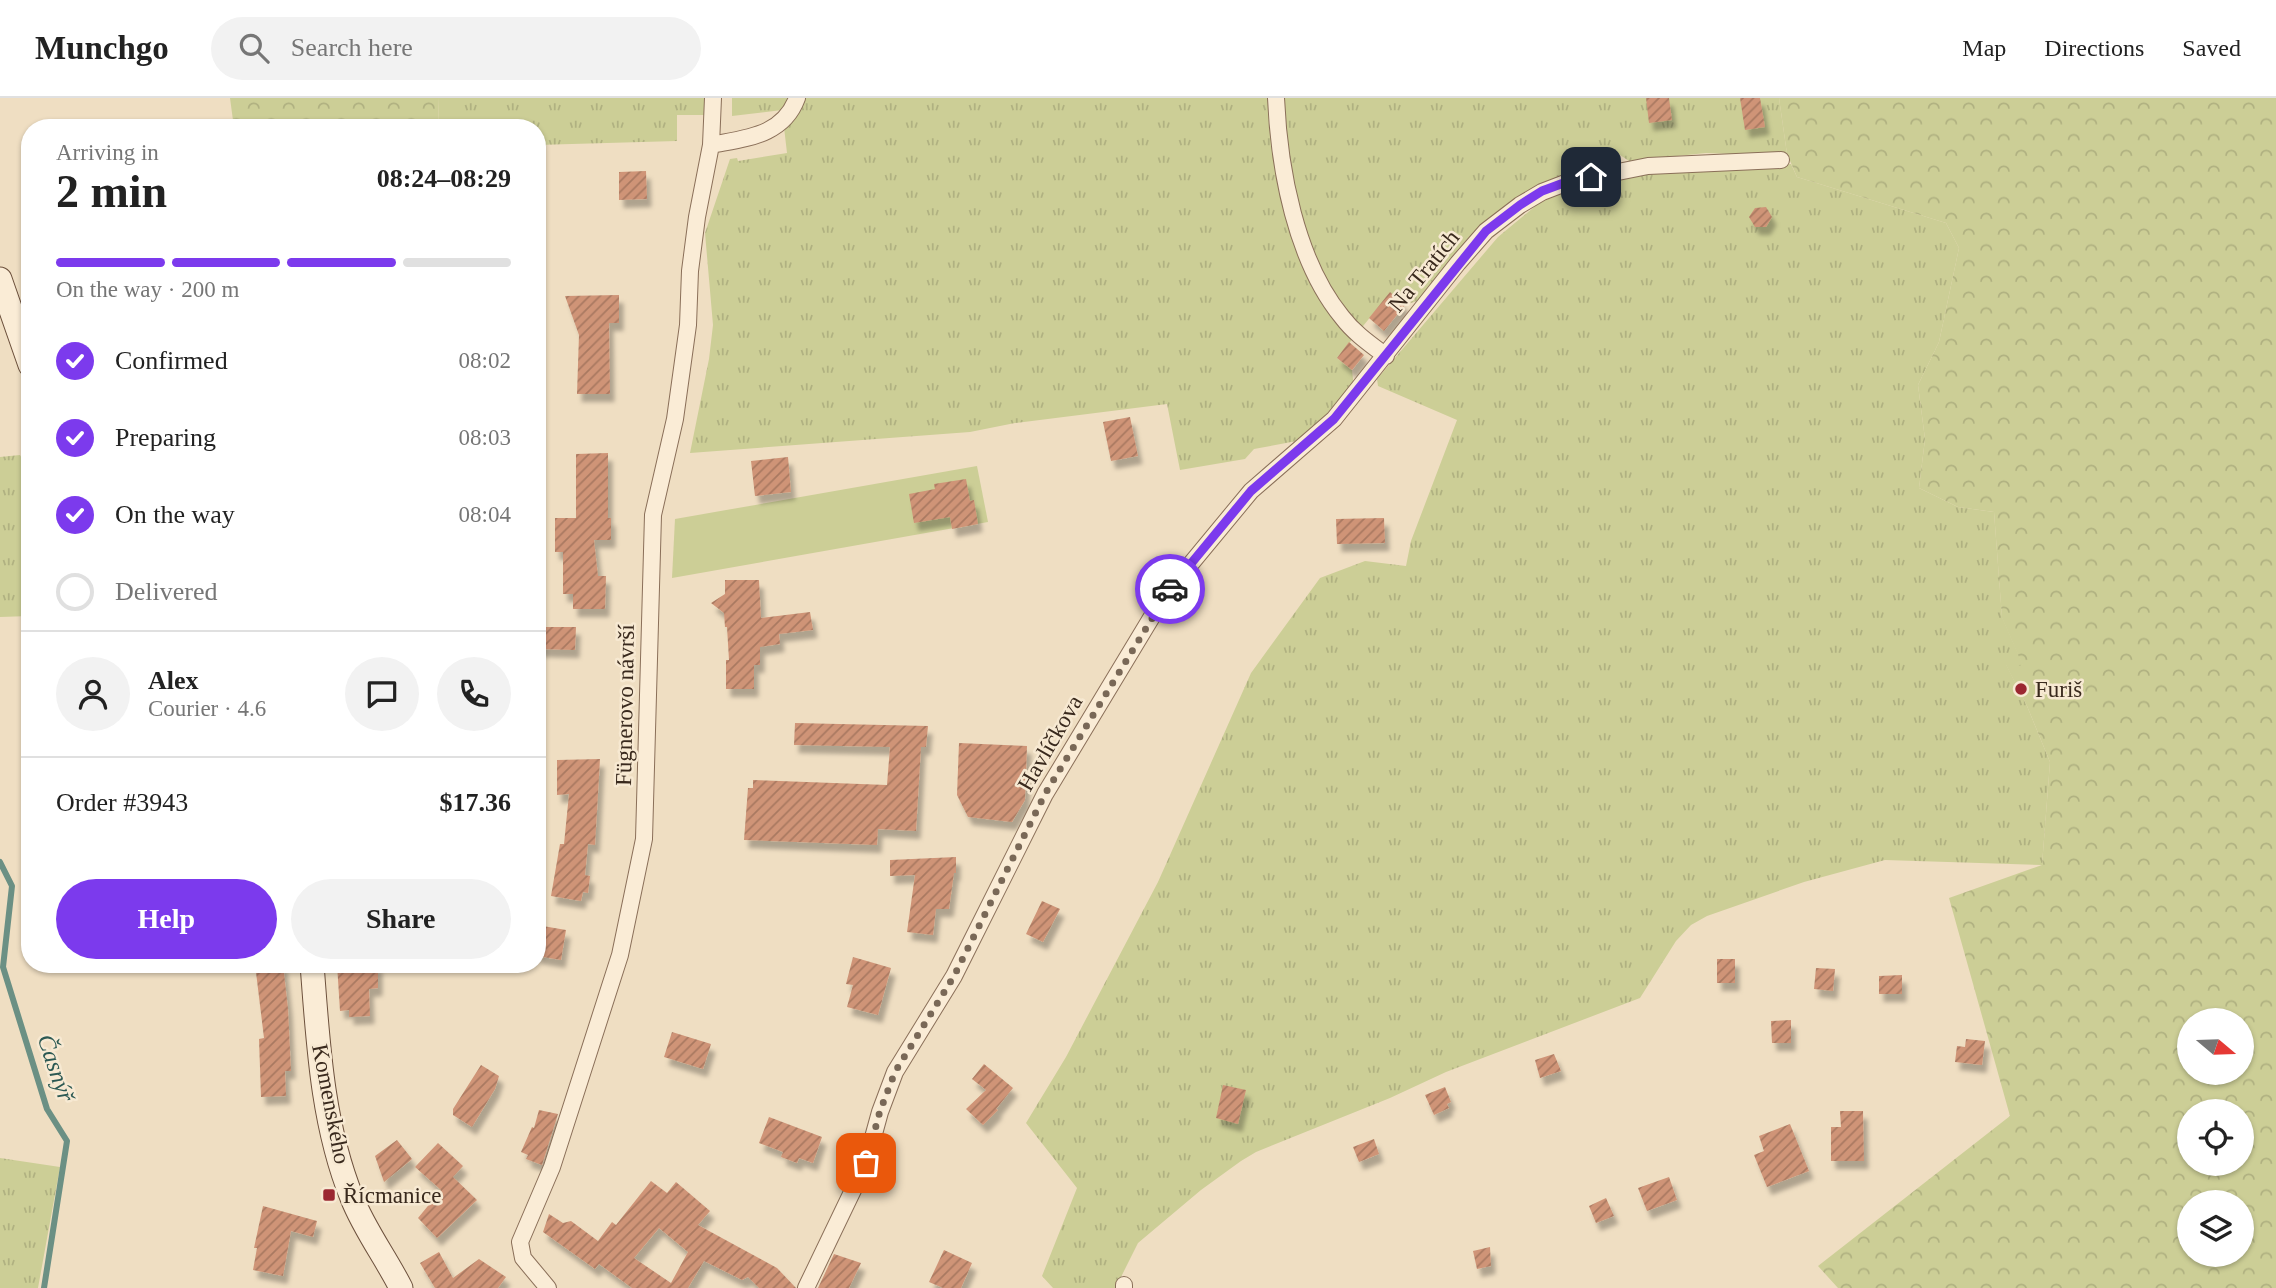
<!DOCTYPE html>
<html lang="en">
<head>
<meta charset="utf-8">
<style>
  body { margin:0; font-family:Georgia,serif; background:#f2f2f2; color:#222; height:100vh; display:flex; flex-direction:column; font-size:26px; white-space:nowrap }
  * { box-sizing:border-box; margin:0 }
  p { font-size:23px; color:#767676 }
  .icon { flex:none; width:38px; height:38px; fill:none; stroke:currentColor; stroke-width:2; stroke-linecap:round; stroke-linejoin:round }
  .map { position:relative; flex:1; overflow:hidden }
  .sheet { position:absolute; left:21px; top:21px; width:525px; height:854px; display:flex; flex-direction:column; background:#fff; border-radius:28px; box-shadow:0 2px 5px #0004 }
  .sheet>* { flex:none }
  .needle { width:46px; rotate:109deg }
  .controls { position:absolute; left:2177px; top:910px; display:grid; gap:14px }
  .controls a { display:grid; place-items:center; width:77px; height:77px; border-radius:50%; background:#fff; box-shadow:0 2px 5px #0004; font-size:35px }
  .pin { position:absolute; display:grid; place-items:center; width:60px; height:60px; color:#fff; margin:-30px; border-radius:14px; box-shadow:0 4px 10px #0006 }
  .courier { position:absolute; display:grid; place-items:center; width:70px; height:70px; margin:-35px; border:5px solid #7c3aed; border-radius:50%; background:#fff; color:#222; box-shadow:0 2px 9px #0007 }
  .summary em { font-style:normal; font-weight:600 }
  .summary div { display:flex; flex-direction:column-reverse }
  .summary { display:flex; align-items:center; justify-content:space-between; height:119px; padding:0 35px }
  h1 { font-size:46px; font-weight:600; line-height:52px }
  .bar { display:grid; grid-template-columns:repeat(4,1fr); gap:10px 7px; align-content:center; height:84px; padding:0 35px }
  .bar i { height:9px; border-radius:5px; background:#e0e0e0 }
  .bar .current { background:#7c3aed }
  .bar p { grid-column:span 4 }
  .line { display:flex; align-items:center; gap:18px; padding:0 35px; border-top:2px solid #e0e0e0 }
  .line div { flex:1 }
  .round { display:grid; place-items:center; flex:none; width:74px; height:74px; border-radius:37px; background:#f2f2f2 }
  ol { padding:0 35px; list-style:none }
  li { display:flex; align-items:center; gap:21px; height:77px }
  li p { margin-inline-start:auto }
  li .icon { padding:7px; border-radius:50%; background:#7c3aed; color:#fff; stroke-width:4 }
  li:last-child { color:#767676 }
  li i { width:38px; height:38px; border:4px solid #e0e0e0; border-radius:50% }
  .action { display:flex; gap:14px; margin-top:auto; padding:14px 35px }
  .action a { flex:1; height:80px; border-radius:42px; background:#7c3aed; color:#fff; font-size:28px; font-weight:600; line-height:80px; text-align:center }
  .action a+a { background:#f2f2f2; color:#222 }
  header { display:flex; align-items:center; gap:42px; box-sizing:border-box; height:98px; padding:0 35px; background:#fff; border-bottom:2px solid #e0e0e0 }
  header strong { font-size:33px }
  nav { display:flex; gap:38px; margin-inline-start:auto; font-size:24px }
  .search { width:490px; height:63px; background:#f2f2f2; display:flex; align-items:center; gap:18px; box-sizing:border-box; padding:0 24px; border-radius:38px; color:#767676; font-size:26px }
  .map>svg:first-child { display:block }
  .grass { fill:url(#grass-tufts) }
  .forest { fill:url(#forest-crowns); fill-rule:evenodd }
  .garden { fill:#ccce96 }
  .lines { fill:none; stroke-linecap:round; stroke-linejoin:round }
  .stream { stroke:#6b9084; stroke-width:6 }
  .building { fill:url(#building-hatch); fill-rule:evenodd; filter:url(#shadow) }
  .street-casing { stroke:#8a6f59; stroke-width:18 }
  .secondary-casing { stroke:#6c503c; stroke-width:25 }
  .street { stroke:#faecd6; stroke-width:16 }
  .secondary { stroke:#faecd6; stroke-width:23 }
  .done { stroke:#796857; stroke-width:7; stroke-dasharray:0 12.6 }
  .route { stroke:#7c3aed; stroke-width:9 }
  .poi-dot { fill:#9b2731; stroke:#f7e9d2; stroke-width:2.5 }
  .labels { text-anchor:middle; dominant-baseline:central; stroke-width:5; stroke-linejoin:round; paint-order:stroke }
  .street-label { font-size:23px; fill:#39291d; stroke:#f7e9d2 }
  .poi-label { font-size:23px; fill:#39291d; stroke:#f7e9d2; text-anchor:start }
  .water-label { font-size:24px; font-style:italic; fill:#2c5953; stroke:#f7e9d2 }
</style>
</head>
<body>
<header>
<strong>Munchgo</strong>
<div class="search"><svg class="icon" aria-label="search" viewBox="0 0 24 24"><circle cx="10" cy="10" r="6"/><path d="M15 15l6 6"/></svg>Search here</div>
<nav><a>Map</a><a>Directions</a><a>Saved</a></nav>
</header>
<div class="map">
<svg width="2276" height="1190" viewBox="0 0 2276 1190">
  <defs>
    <pattern id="grass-tufts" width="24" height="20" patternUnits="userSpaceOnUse" patternTransform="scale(1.75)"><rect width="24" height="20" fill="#ccce96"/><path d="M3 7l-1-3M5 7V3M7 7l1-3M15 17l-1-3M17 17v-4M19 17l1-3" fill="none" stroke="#b0b181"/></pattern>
    <pattern id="forest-crowns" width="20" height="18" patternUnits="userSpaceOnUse" patternTransform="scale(1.75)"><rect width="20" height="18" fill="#ccce96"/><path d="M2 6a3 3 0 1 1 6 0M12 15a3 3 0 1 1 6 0" fill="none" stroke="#b0b181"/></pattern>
    <pattern id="building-hatch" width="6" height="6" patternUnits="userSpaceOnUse" patternTransform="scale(1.75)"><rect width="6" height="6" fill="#cf9477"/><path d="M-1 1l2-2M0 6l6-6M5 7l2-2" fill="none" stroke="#a97961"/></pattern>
    <filter id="shadow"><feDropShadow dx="4.5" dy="8" stdDeviation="2" flood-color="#0004"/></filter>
  </defs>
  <rect width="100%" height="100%" fill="#efdec2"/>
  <path class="grass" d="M 438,0 L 706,0 L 704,17 L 677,17 L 677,43 L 537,47 L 537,30 L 439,30 Z
    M 732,0 L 1779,0 L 1787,56 L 1780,58 L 1706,55 L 1629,63 L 1617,55 L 1601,56 L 1591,70 L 1547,83 L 1511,103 L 1473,137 L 1420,202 L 1405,207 L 1390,195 L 1337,260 L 1352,272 L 1354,291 L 1302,342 L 1254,351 L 1245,361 L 1180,372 L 1167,306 L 1015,325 L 970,334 L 690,355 L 709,261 L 713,227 L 705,135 L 730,61 L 737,60 L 738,63 L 787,55 L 782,12 L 732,18 Z
    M 1791,66 L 1797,79 L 1946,125 L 1959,150 L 1939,244 L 1918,287 L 1925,341 L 1919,390 L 1958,409 L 1994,414 L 2002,519 L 2024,569 L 2006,566 L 2027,608 L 2050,664 L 2042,767 L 1885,762 L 1804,784 L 1707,818 L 1691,827 L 1676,843 L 1640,900 L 1446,974 L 1390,1000 L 1256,1054 L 1241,1063 L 1201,1092 L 1138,1145 L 1119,1183 L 1119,1190 L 1053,1190 L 1042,1178 L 1077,1090 L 1026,1025 L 1066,959 L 1158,784 L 1251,575 L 1320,480 L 1365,463 L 1406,468 L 1411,443 L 1457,322 L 1378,288 L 1377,281 L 1498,139 L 1539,105 L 1576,89 L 1657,74 Z
    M 20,357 L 30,373 L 30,518 L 0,519 L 0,359 Z
    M 0,1060 L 60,1069 L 38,1190 L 0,1190 Z"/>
  <path class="forest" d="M 230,0 L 438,0 L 439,30 L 234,30 Z
    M 1779,0 L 2276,0 L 2276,1190 L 1838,1190 L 1818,1168 L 2010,1018 L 1949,800 L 2042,767 L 2050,664 L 2027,608 L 2005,565 L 2023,568 L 2002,520 L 1994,414 L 1958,409 L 1919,390 L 1925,341 L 1918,287 L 1939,244 L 1959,150 L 1946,125 L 1797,79 L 1787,56 ZM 2189,922 L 2242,922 L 2242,975 L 2189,975 ZM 2189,1013 L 2242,1013 L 2242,1066 L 2189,1066 ZM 2189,1104 L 2242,1104 L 2242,1157 L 2189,1157 Z"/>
  <path class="garden" d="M 977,368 L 988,424 L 672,480 L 675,421 Z"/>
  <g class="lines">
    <path class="stream" d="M 0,764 L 12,788 L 3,869 L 47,1011 L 67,1043 L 44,1190"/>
  </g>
  <path class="building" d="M 1646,0 L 1669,0 L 1672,22 L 1649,25 Z
    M 1740,0 L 1760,0 L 1765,29 L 1745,32 Z
    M 646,73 L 647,101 L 619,102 L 619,74 Z
    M 1766,109 L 1772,119 L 1766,129 L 1755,129 L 1749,119 L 1755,110 Z
    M 1390,194 L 1405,207 L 1384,233 L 1369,220 Z
    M 619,197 L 619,225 L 609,225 L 610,296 L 577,296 L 579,237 L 565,198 Z
    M 1349,244 L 1364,257 L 1352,272 L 1337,260 Z
    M 1130,319 L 1138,358 L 1111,363 L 1103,324 Z
    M 608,355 L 608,420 L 611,420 L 611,442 L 594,442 L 598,478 L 606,478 L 605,511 L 573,511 L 573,496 L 563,496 L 563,454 L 555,454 L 555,420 L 576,420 L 576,356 Z
    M 788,359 L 791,394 L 755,398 L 751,363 Z
    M 966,381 L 970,403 L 974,402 L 978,426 L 952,431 L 950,419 L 914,425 L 909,396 L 935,391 L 934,386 Z
    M 1384,420 L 1385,445 L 1337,446 L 1336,421 Z
    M 725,482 L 759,482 L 761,520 L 810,514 L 813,532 L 779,536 L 780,546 L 760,549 L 760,567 L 754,567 L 754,591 L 726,591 L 726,562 L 729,562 L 727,529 L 725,529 L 724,515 L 711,505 L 725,496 Z
    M 537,529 L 576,529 L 575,552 L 537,551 Z
    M 795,625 L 928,628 L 926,649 L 921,649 L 916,733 L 878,731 L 877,747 L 744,742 L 748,690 L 753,690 L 753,682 L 887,687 L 890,649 L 794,647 Z
    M 959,645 L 1027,648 L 1025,702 L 1012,724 L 968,719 L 957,697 Z
    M 600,661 L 595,747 L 588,746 L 585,777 L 590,778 L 588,795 L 583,794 L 581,803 L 551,798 L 560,746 L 564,746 L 569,696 L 557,697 L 557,662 Z
    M 956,759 L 956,775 L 954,775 L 949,811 L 936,811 L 933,837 L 907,834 L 915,777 L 890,778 L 890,762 Z
    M 1042,803 L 1060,811 L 1043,844 L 1026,836 Z
    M 537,827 L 566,832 L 561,862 L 537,858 Z
    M 853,859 L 891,870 L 878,917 L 847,909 L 853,887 L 846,886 Z
    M 1717,861 L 1735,861 L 1735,885 L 1717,885 Z
    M 255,866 L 283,866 L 288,911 L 291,973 L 285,973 L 286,998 L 261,999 L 259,941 L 264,940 Z
    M 337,866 L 378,866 L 378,890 L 369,891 L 370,918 L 349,919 L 349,912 L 340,913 Z
    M 1816,870 L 1835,871 L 1833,893 L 1814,891 Z
    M 1902,877 L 1902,896 L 1879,896 L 1879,878 Z
    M 1791,922 L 1791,945 L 1772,945 L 1771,923 Z
    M 672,934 L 711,946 L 703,971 L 664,959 Z
    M 1966,941 L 1985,943 L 1982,967 L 1955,964 L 1957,948 L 1965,949 Z
    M 1554,956 L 1561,973 L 1540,980 L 1535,962 Z
    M 984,966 L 1013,990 L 996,1011 L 998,1012 L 983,1027 L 966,1011 L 986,992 L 972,981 Z
    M 481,967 L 499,978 L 495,991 L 472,1029 L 453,1017 L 453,1011 Z
    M 1223,987 L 1246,992 L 1238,1026 L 1216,1020 Z
    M 1445,989 L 1451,1004 L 1447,1006 L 1449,1010 L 1434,1017 L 1425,997 Z
    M 539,1012 L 558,1016 L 542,1067 L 526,1061 L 528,1057 L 521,1054 L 532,1029 L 534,1030 Z
    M 1840,1013 L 1863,1013 L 1864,1063 L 1831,1063 L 1831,1029 L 1841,1029 Z
    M 769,1019 L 822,1039 L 813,1065 L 799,1060 L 797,1065 L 781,1059 L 783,1054 L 759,1045 Z
    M 1790,1026 L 1809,1073 L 1767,1089 L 1754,1057 L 1764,1053 L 1759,1038 Z
    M 1374,1041 L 1379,1056 L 1359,1064 L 1353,1049 Z
    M 397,1042 L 412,1061 L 384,1084 L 375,1058 Z
    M 438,1045 L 463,1068 L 453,1079 L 477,1102 L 437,1140 L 418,1120 L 441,1092 L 415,1069 Z
    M 1669,1079 L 1677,1102 L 1647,1113 L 1638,1090 Z
    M 651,1083 L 667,1095 L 676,1084 L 710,1113 L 698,1127 L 777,1170 L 796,1190 L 759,1190 L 748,1179 L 742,1182 L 704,1163 L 688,1190 L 632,1190 L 599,1166 L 595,1171 L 543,1134 L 549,1116 L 563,1125 L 571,1123 L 598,1143 L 612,1124 L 616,1127 ZM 659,1130 L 688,1154 L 671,1185 L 634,1160 Z
    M 1606,1100 L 1614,1118 L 1596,1125 L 1589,1108 Z
    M 263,1108 L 317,1123 L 313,1139 L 291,1133 L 283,1178 L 253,1172 L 257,1150 L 254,1150 Z
    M 1490,1149 L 1491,1168 L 1477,1171 L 1473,1153 Z
    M 944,1152 L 972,1165 L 961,1190 L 943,1190 L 929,1184 Z
    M 439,1154 L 453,1180 L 479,1161 L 506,1179 L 498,1190 L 435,1190 L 420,1165 Z
    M 834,1156 L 861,1165 L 849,1190 L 818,1190 Z"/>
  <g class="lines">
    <g class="street-casing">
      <path id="street" d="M 1276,0 C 1279,71 1296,163 1342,219 C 1354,235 1370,246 1386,258
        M 711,47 C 746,40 783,38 797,0
        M 548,1190 L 523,1160 L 520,1144 L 552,1069 L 620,857 L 644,741 L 653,417 L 675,321 L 688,227 L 690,173 L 697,119 L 711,47 L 713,0
        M 806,1190 L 866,1065 L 880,1014 L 895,974 L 954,878 L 1045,696 L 1165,497 L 1251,393 L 1334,321 L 1458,165 L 1486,133 L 1520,107 L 1542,94 L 1568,84 L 1648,68 L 1781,62
        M 1124,1190 L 1124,1187"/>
    </g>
    <g class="secondary-casing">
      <path id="secondary" d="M 0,181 L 30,267
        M 312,866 C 318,944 322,1026 352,1100 C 364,1131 386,1160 401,1190"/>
    </g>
    <use href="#street" class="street"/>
    <use href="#secondary" class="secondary"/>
  </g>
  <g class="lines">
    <path class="done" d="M 866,1065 L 880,1013 L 895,974 L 954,878 L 1045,696 L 1170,491"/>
    <path class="route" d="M 1170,491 L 1251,393 L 1334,321 L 1486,133 L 1520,107 L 1542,93 L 1569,83 L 1591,79"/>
  </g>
  <g class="poi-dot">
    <circle cx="2021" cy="591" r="7"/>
    <rect x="322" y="1090" width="14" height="14" rx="3.5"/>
  </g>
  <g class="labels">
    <g class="street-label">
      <text transform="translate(1424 173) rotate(-51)">Na Tratích</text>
      <text transform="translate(625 607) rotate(-89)">Fügnerovo návrší</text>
      <text transform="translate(1050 645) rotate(-60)">Havlíčkova</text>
      <text transform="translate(331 1006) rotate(79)">Komenského</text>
    </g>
    <g class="poi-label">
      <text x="2035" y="591">Furiš</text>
      <text x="343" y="1097">Řícmanice</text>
    </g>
    <g class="water-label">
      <text transform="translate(56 970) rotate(71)">Časnýř</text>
    </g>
  </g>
</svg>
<div class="controls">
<a><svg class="needle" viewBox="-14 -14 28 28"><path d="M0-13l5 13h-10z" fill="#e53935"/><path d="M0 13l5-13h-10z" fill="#767676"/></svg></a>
<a><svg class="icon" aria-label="locate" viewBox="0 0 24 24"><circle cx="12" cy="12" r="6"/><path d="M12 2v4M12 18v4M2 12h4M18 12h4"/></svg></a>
<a><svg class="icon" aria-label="layers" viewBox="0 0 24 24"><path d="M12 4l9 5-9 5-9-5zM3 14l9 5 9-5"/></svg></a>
</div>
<div class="pin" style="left:866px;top:1065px;background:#ea580c"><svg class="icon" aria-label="bag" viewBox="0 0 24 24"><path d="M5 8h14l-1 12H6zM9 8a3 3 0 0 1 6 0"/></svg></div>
<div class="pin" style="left:1591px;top:79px;background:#1f2937"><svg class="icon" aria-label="home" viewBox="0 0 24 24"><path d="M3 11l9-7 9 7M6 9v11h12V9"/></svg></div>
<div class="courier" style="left:1170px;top:491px"><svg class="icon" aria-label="car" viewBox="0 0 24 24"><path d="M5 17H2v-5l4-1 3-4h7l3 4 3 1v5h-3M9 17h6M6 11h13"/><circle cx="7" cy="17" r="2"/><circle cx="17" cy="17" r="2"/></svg></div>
<section class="sheet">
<div class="summary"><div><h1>2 min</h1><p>Arriving in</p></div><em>08:24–08:29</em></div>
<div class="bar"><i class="current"></i><i class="current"></i><i class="current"></i><i></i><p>On the way · 200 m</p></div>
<ol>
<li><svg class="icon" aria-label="check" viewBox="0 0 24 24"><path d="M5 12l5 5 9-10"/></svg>Confirmed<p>08:02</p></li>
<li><svg class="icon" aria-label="check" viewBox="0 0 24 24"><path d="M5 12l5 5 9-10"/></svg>Preparing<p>08:03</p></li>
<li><svg class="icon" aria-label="check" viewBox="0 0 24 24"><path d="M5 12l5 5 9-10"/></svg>On the way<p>08:04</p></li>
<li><i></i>Delivered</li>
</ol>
<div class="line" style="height:126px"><a class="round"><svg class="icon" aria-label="person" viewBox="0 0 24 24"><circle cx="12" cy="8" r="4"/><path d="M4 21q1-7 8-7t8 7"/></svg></a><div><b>Alex</b><p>Courier · 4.6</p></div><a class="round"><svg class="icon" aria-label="chat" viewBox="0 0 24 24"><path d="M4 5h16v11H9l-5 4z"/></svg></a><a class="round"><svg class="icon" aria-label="phone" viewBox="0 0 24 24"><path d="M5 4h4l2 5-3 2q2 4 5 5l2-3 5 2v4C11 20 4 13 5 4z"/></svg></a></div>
<div class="line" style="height:91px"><div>Order #3943</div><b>$17.36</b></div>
<div class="action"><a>Help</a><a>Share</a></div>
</section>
</div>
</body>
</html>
